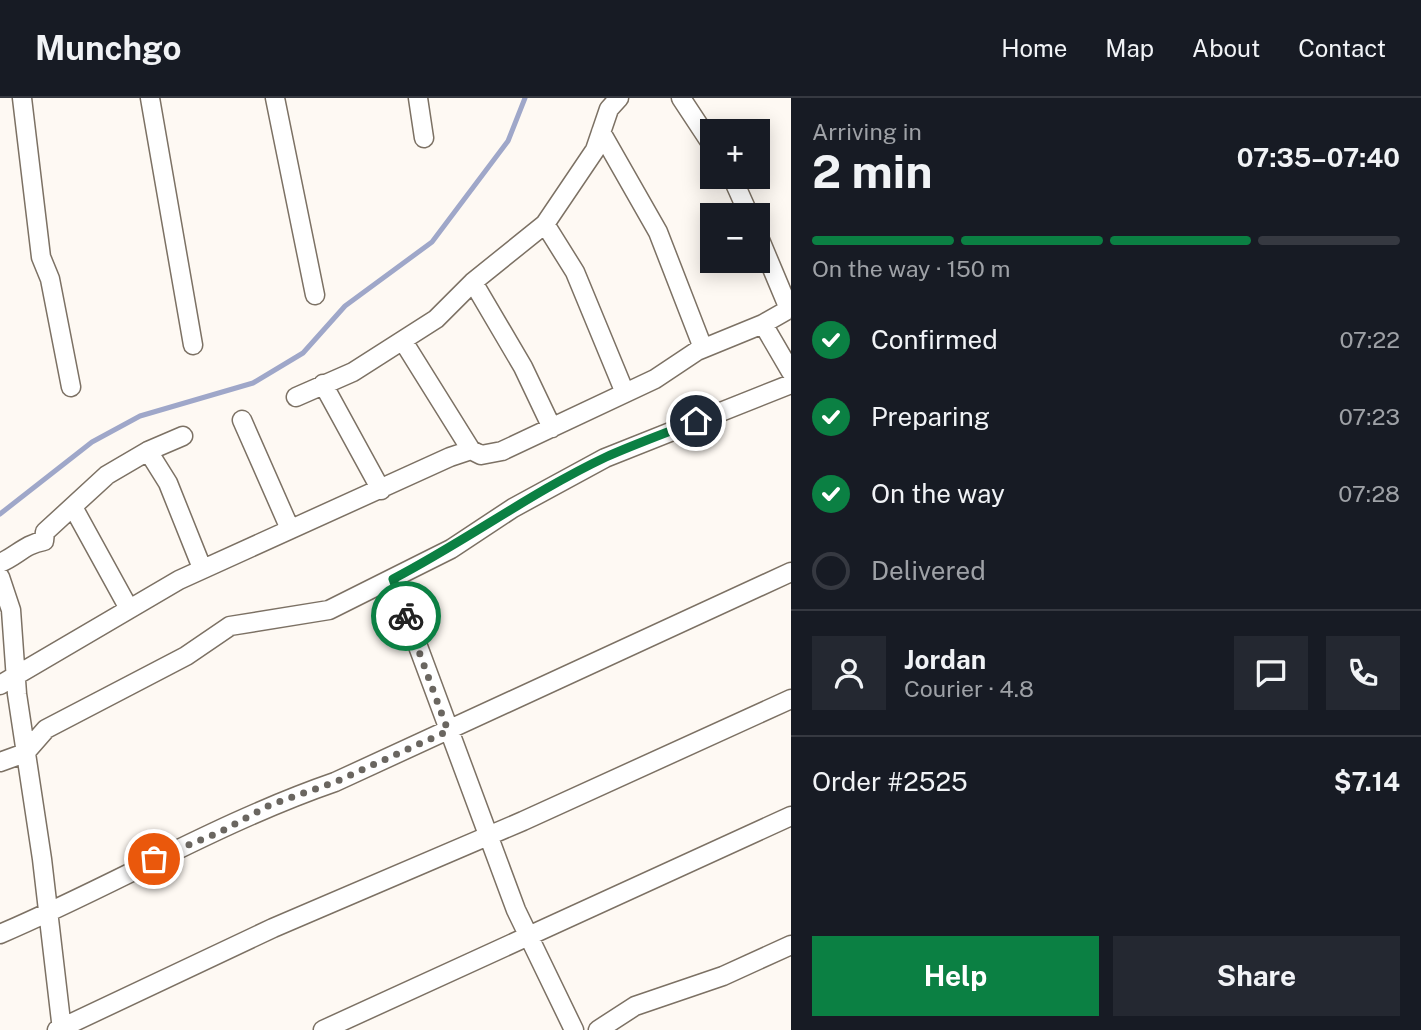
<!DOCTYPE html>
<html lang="en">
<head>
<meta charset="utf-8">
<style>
  body { margin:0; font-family:"Public Sans",sans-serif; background:#242831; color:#f1f3f6; height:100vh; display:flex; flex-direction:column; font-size:26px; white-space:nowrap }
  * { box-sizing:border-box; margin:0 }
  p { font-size:23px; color:#9ea1a6 }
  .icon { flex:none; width:38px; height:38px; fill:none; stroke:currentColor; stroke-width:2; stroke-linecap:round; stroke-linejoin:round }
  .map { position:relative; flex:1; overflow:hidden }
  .drawer { display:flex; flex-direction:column; background:#171b24; width:630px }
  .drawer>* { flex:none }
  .buttons { position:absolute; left:700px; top:21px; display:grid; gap:14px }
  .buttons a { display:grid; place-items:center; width:70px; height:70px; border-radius:0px; background:#171b24; box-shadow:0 4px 18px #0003; font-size:35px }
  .pin { position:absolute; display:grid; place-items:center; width:60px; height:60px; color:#fff; margin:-30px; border:4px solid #fff; border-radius:50%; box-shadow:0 2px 7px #0007 }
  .courier { position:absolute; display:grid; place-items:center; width:70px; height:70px; margin:-35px; border:5px solid #0b8043; border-radius:50%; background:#fff; color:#222; box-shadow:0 2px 9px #0007 }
  .summary em { font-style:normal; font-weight:700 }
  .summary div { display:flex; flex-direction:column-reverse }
  .summary { display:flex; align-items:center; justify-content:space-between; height:119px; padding:0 21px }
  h1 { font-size:46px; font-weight:700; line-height:52px }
  .bar { display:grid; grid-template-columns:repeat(4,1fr); gap:10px 7px; align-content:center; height:84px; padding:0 21px }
  .bar i { height:9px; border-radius:5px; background:#363941 }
  .bar .active { background:#0b8043 }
  .bar p { grid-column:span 4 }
  .line { display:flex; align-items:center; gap:18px; padding:0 21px; border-top:2px solid #363941 }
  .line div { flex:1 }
  .round { display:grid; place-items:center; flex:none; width:74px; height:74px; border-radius:0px; background:#242831 }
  ol { padding:0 21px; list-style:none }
  li { display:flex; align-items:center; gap:21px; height:77px }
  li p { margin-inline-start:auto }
  li .icon { padding:7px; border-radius:50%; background:#0b8043; color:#fff; stroke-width:4 }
  li:last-child { color:#9ea1a6 }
  li i { width:38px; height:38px; border:4px solid #363941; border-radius:50% }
  .primary-button { display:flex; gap:14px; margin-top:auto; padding:14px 21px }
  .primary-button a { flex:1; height:80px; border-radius:0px; background:#0b8043; color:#fff; font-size:28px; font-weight:700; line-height:80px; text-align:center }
  .primary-button a+a { background:#242831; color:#f1f3f6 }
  header { display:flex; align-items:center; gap:42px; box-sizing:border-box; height:98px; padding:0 35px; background:#171b24; border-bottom:2px solid #363941 }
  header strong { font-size:33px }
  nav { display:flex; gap:38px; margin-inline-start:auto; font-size:24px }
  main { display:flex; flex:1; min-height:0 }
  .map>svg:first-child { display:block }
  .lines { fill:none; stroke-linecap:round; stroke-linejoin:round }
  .stream { stroke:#9fa7c9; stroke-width:5 }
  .minor-casing { stroke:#7c7164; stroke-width:21 }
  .minor { stroke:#fff; stroke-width:18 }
  .done { stroke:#6a6660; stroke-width:7; stroke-dasharray:0 12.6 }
  .route { stroke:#0b8043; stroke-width:9 }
</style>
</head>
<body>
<header>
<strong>Munchgo</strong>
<nav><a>Home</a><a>Map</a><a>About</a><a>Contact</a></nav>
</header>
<main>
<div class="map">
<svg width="791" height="932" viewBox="0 0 791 932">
  <rect width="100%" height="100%" fill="#fef9f3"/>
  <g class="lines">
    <path class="stream" d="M 0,416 L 92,344 L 140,318 L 253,285 L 303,255 L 345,208 L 432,144 L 508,43 L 525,0"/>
    <g class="minor-casing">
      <path id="minor" d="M 22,0 L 41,159 L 50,181 L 71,289
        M 150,0 L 193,247
        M 275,0 L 315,197
        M 418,0 L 424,40
        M 681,0 L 712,47
        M 601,34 L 658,134 L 703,250
        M 732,79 L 749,117
        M 545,126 L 575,174 L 625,295
        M 758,137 L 789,211
        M 473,184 L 523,269 L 552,330
        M 763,226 L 791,274
        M 403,243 L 471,352
        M 323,286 L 381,392
        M 296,299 L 353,274 L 436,221 L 473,184 L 545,126 L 595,52 L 609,11 L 619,0
        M 242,322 L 290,431
        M 148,353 L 168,385 L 202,470
        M 73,409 L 128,509
        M 0,465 C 17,458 25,446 44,443 L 45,434 L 107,377 L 148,353 L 183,338
        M 0,479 L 11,512 L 17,596 L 42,761 L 62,932
        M 393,481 L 516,812 L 574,932
        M 0,587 L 179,482 L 450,359 L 471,352 L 481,357 L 502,353 L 655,281 L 697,253 L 763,226 L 791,210
        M 0,664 L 25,655 L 46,631 L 186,558 L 230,528 L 329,512 L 451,451 L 513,410 L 605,360 L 791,286
        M 0,836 C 113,788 219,724 335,684 L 791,474
        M 57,932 L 273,830 L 523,723 L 791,601
        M 323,932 L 791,718
        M 598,932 L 635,908 L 723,878 L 791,847"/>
    </g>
    <use href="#minor" class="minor"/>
  </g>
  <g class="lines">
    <path class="done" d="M 154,761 L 220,734 L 270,707 L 335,684 L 448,633 L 406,518"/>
    <path class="route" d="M 406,518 L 393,481 C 466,443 532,394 606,359 C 635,346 666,335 696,323"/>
  </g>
</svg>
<div class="buttons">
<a>+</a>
<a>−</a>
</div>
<div class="pin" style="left:154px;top:761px;background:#ea580c"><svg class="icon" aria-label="bag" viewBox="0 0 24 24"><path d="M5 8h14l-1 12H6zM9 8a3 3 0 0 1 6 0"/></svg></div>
<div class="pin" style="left:696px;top:323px;background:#1f2937"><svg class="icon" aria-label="home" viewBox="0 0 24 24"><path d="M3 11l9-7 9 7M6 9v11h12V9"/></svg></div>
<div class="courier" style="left:406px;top:518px"><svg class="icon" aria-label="bike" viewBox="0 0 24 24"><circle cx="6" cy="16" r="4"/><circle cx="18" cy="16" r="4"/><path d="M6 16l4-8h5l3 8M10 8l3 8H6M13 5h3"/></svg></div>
</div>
<section class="drawer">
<div class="summary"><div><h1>2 min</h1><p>Arriving in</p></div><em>07:35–07:40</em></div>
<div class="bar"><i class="active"></i><i class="active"></i><i class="active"></i><i></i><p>On the way · 150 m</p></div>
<ol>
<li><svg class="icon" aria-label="check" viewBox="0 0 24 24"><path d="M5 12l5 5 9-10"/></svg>Confirmed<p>07:22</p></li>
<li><svg class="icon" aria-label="check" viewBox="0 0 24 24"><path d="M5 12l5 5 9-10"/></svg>Preparing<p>07:23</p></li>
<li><svg class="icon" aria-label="check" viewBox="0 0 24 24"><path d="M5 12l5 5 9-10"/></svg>On the way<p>07:28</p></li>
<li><i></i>Delivered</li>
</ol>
<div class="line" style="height:126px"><a class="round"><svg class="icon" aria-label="person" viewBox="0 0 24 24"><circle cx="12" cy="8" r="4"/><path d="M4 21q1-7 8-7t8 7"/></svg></a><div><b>Jordan</b><p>Courier · 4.8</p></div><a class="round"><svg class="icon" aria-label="chat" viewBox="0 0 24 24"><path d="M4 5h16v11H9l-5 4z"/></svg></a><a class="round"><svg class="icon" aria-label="phone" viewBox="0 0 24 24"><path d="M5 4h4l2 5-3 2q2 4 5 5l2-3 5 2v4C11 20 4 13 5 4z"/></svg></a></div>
<div class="line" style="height:91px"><div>Order #2525</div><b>$7.14</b></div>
<div class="primary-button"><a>Help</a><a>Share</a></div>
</section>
</main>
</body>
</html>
